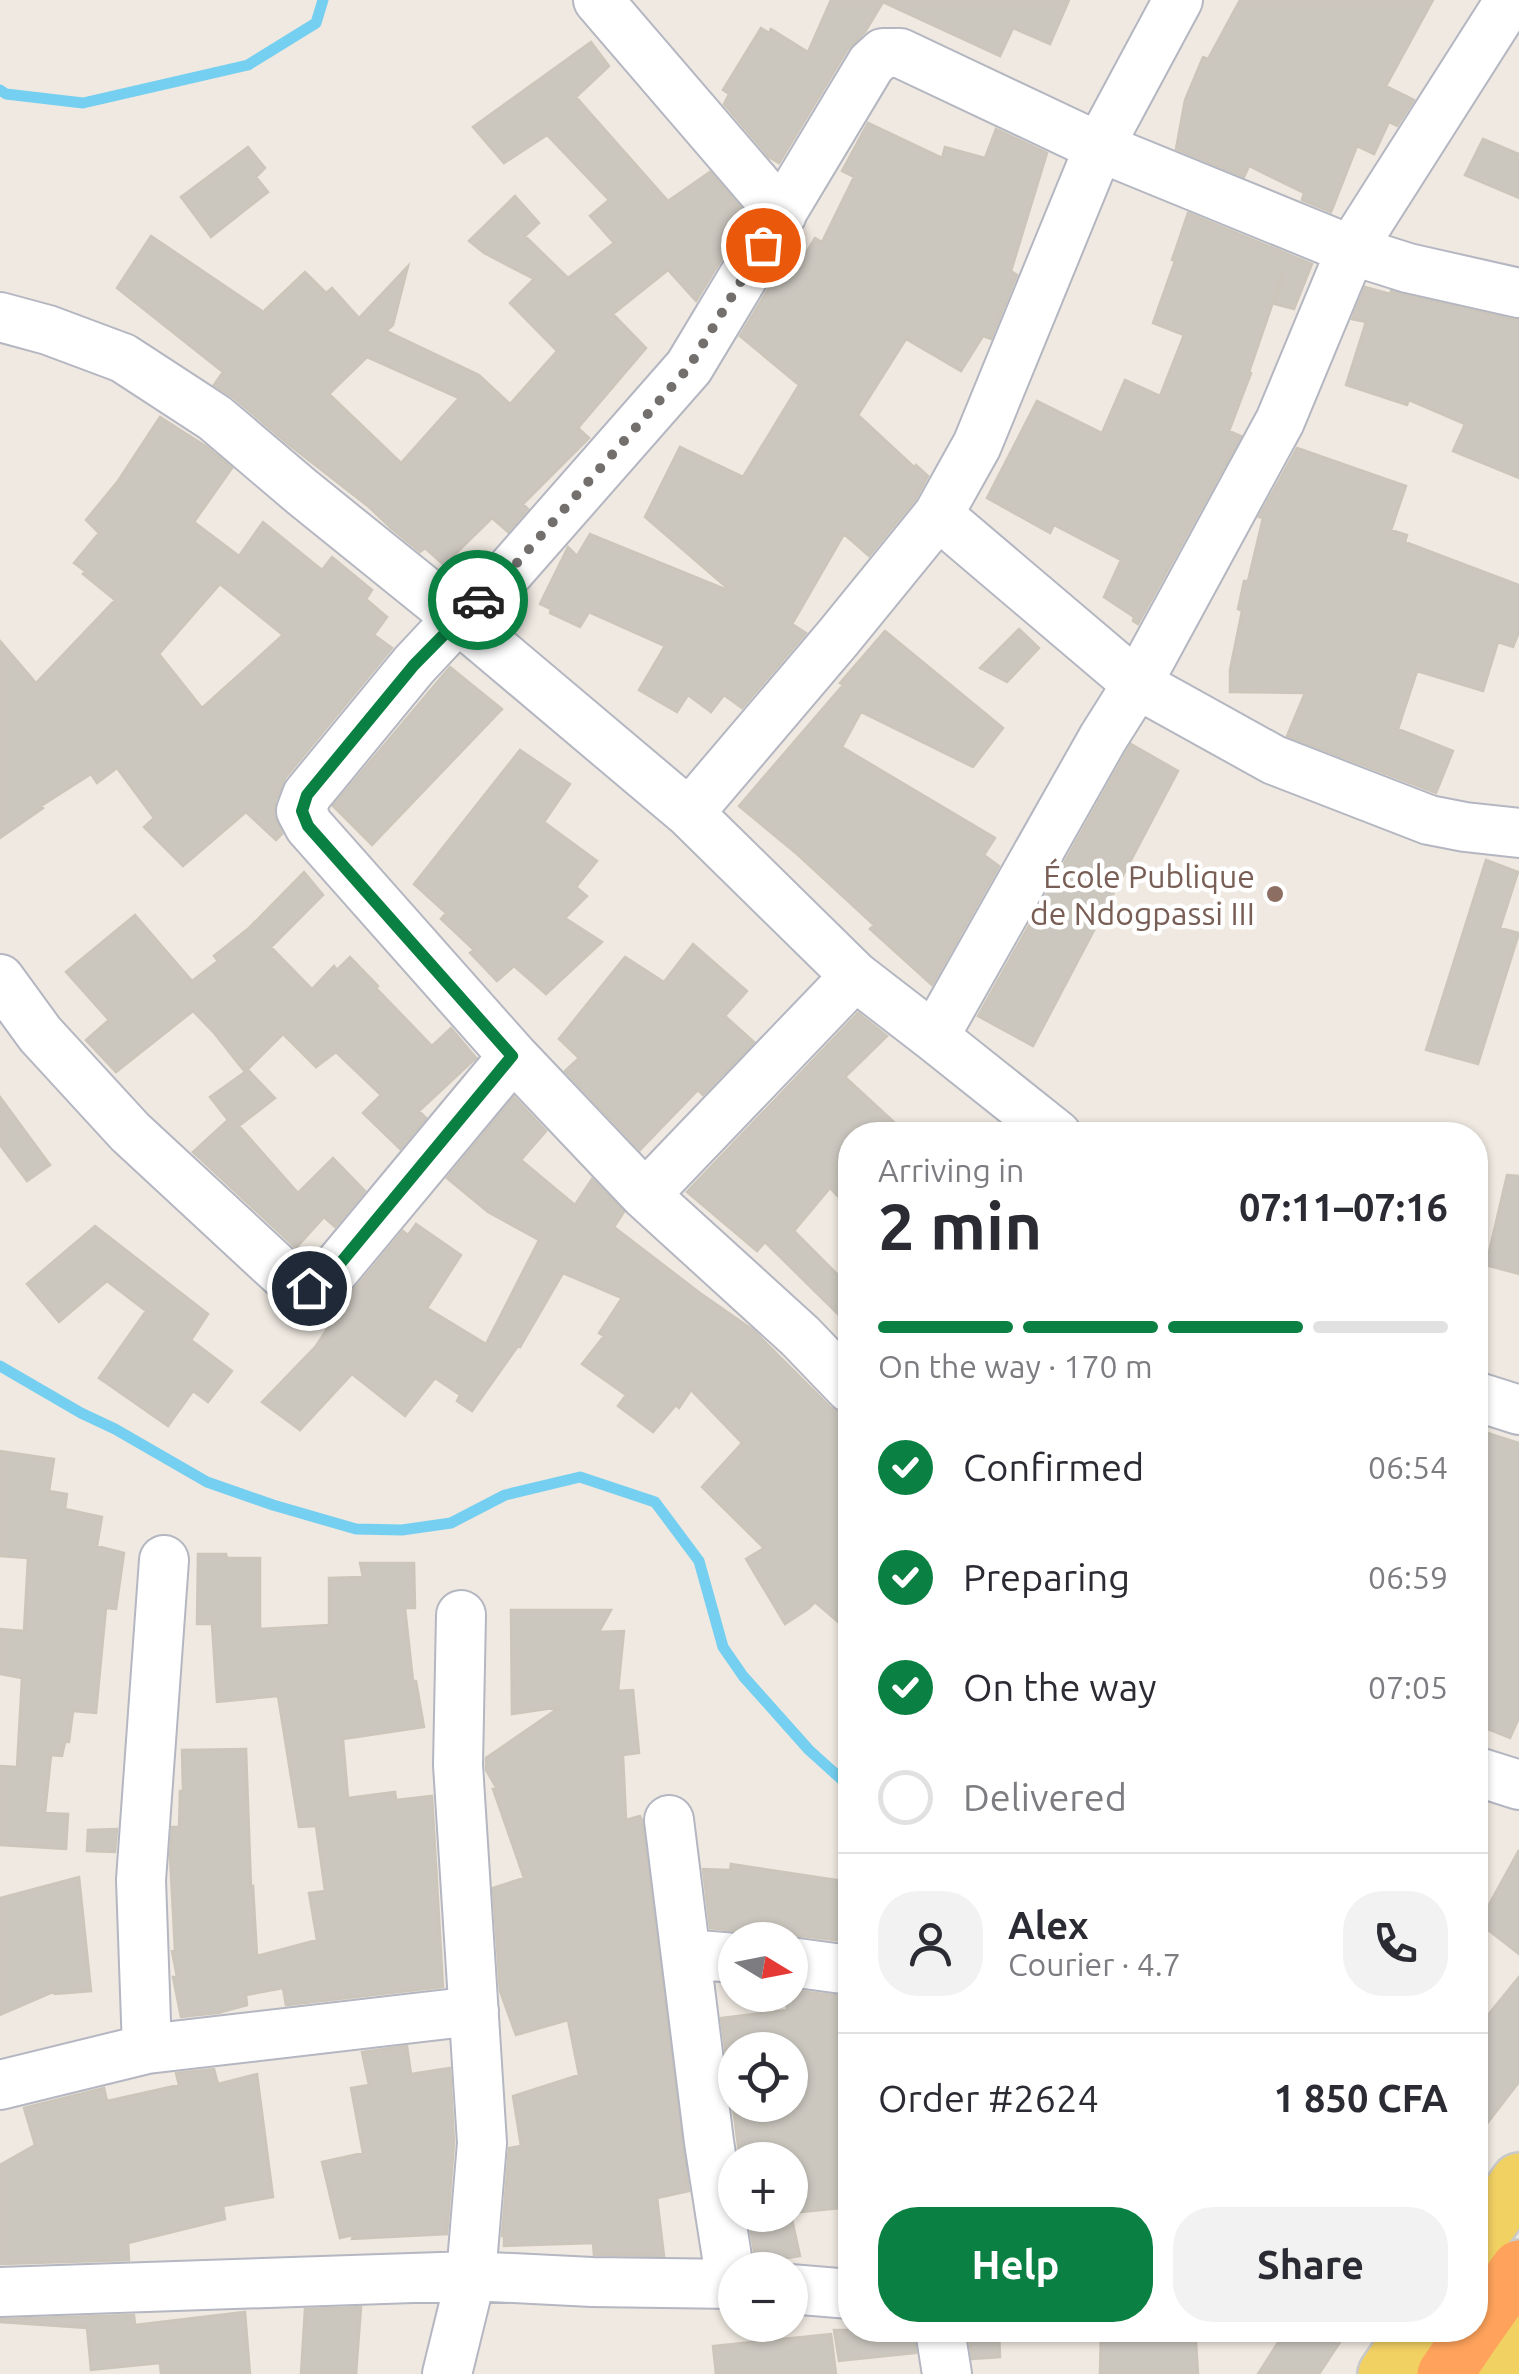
<!DOCTYPE html>
<html lang="en">
<head>
<meta charset="utf-8">
<style>
  body { margin:0; font-family:Ubuntu,sans-serif; background:#f2f2f3; color:#2b2b33; height:100vh; display:flex; flex-direction:column; font-size:38px; white-space:nowrap }
  * { box-sizing:border-box; margin:0 }
  p { font-size:32px; color:#7c7c81 }
  .icon { flex:none; width:55px; height:55px; fill:none; stroke:currentColor; stroke-width:2; stroke-linecap:round; stroke-linejoin:round }
  .map { position:relative; flex:1; overflow:hidden }
  .sheet { position:absolute; left:838px; top:1122px; width:650px; height:1220px; display:flex; flex-direction:column; background:#fff; border-radius:40px; box-shadow:0 2px 8px #0004 }
  .sheet>* { flex:none }
  .needle { width:65px; rotate:100deg }
  .controls { position:absolute; left:718px; top:1922px; display:grid; gap:20px }
  .controls a { display:grid; place-items:center; width:90px; height:90px; border-radius:50%; background:#fff; box-shadow:0 2px 8px #0004; font-size:50px }
  .pin { position:absolute; display:grid; place-items:center; width:85px; height:85px; color:#fff; margin:-42px; border:5px solid #fff; border-radius:50%; box-shadow:0 2px 10px #0007 }
  .courier { position:absolute; display:grid; place-items:center; width:100px; height:100px; margin:-50px; border:8px solid #0b8043; border-radius:50%; background:#fff; color:#222; box-shadow:0 2px 12px #0007 }
  .headline em { font-style:normal; font-weight:600 }
  .headline div { display:flex; flex-direction:column-reverse }
  .headline { display:flex; align-items:center; justify-content:space-between; height:170px; padding:0 40px }
  h1 { font-size:65px; font-weight:600; line-height:75px }
  .bar { display:grid; grid-template-columns:repeat(4,1fr); gap:15px 10px; align-content:center; height:120px; padding:0 40px }
  .bar i { height:12px; border-radius:8px; background:#e1e1e2 }
  .bar .active { background:#0b8043 }
  .bar p { grid-column:span 4 }
  .line { display:flex; align-items:center; gap:25px; padding:0 40px; border-top:2px solid #e1e1e2 }
  .line div { flex:1 }
  .round { display:grid; place-items:center; flex:none; width:105px; height:105px; border-radius:40px; background:#f2f2f3 }
  ol { padding:0 40px; list-style:none }
  li { display:flex; align-items:center; gap:30px; height:110px }
  li p { margin-inline-start:auto }
  li .icon { padding:10px; border-radius:50%; background:#0b8043; color:#fff; stroke-width:4 }
  li:last-child { color:#7c7c81 }
  li i { width:55px; height:55px; border:5px solid #e1e1e2; border-radius:50% }
  .primary-button { display:flex; gap:20px; margin-top:auto; padding:20px 40px }
  .primary-button a { flex:1; height:115px; border-radius:40px; background:#0b8043; color:#fff; font-size:40px; font-weight:600; line-height:115px; text-align:center }
  .primary-button a+a { background:#f2f2f3; color:#2b2b33 }
  .map>svg:first-child { display:block }
  .lines { fill:none; stroke-linecap:round; stroke-linejoin:round }
  .stream { stroke:#75cff0; stroke-width:11 }
  .building { fill:#cbc7bf; stroke:#cbc5ba; stroke-width:2.5; fill-rule:evenodd }
  .minor-casing { stroke:#b4b7c1; stroke-width:52 }
  .major-casing { stroke:#c9c9c9; stroke-width:60 }
  .highway-casing { stroke:#c9c9c9; stroke-width:60 }
  .minor { stroke:#fff; stroke-width:48 }
  .major { stroke:#f2d163; stroke-width:55 }
  .highway { stroke:#ffa35c; stroke-width:55 }
  .done { stroke:#726f6d; stroke-width:10; stroke-dasharray:0 18 }
  .route { stroke:#0b8043; stroke-width:12 }
  .education-dot { fill:#8d6e63; stroke:#fff; stroke-width:4 }
  .labels { text-anchor:middle; dominant-baseline:central; stroke-width:9; stroke-linejoin:round; paint-order:stroke }
  .education-label { font-size:32px; fill:#785e54; stroke:#fff; text-anchor:end }
</style>
</head>
<body>
<div class="map">
<svg width="1519" height="2374" viewBox="0 0 1519 2374">
  <rect width="100%" height="100%" fill="#efe9e1"/>
  <g class="lines">
    <path class="stream" d="M 0,90 L 6,94 L 83,103 L 248,65 L 316,23 L 323,0
      M 0,1366 L 81,1413 L 115,1429 L 207,1482 L 273,1505 L 356,1529 L 402,1530 L 451,1523 L 505,1495 L 580,1477 L 655,1502 L 699,1561 L 723,1647 L 743,1676 L 809,1750 L 850,1787"/>
  </g>
  <path class="building" d="M 831,0 L 1069,0 L 1050,44 L 1013,28 L 1000,56 L 883,2 L 865,32 L 847,50 L 779,163 L 769,157 L 724,104 L 729,94 L 723,90 L 761,28 L 769,33 L 771,29 L 808,52 Z
    M 1240,0 L 1433,0 L 1386,86 L 1414,100 L 1397,126 L 1389,122 L 1374,154 L 1357,146 L 1331,212 L 1302,200 L 1304,193 L 1249,166 L 1244,177 L 1176,149 L 1185,100 L 1203,57 L 1208,59 Z
    M 591,42 L 609,66 L 576,97 L 668,201 L 710,172 L 748,216 L 696,301 L 668,270 L 613,314 L 646,348 L 578,428 L 589,438 L 523,504 L 528,509 L 508,532 L 492,518 L 444,565 L 425,548 L 420,552 L 391,528 L 369,507 L 287,443 L 233,397 L 214,385 L 223,372 L 117,288 L 151,236 L 268,315 L 265,310 L 305,272 L 326,293 L 332,288 L 359,318 L 408,266 L 393,325 L 386,331 L 479,375 L 510,404 L 557,351 L 510,303 L 534,279 L 484,253 L 469,241 L 515,196 L 539,223 L 525,236 L 568,278 L 614,243 L 590,216 L 609,200 L 547,135 L 504,163 L 473,127 ZM 367,357 L 459,398 L 401,463 L 329,394 Z
    M 868,123 L 942,158 L 945,147 L 985,158 L 996,129 L 1047,153 L 1011,271 L 1017,275 L 991,339 L 983,336 L 961,371 L 906,339 L 858,415 L 914,467 L 916,465 L 928,476 L 915,500 L 869,556 L 844,534 L 792,624 L 806,633 L 742,708 L 724,695 L 711,712 L 688,695 L 677,712 L 639,690 L 665,646 L 589,612 L 580,627 L 550,613 L 551,609 L 540,604 L 568,547 L 577,556 L 590,534 L 732,592 L 645,517 L 680,447 L 743,477 L 799,385 L 740,336 L 794,246 L 796,248 L 799,245 L 806,253 L 815,238 L 822,242 L 854,177 L 842,171 Z
    M 1483,139 L 1519,154 L 1519,198 L 1465,175 Z
    M 248,147 L 265,168 L 256,177 L 268,192 L 211,237 L 181,197 Z
    M 1188,213 L 1312,264 L 1294,309 L 1275,304 L 1283,273 L 1249,372 L 1251,373 L 1229,431 L 1241,436 L 1138,624 L 1133,621 L 1134,617 L 1104,597 L 1121,560 L 1054,525 L 1050,533 L 987,498 L 1037,401 L 1102,433 L 1125,380 L 1160,396 L 1184,335 L 1153,323 L 1175,261 L 1172,260 Z
    M 1365,287 L 1390,294 L 1391,291 L 1519,320 L 1519,478 L 1453,451 L 1465,424 L 1409,400 L 1407,405 L 1346,385 L 1366,322 L 1352,319 Z
    M 160,417 L 207,447 L 232,468 L 194,522 L 239,556 L 263,522 L 322,570 L 332,557 L 372,590 L 366,599 L 387,617 L 374,635 L 392,648 L 285,778 L 275,802 L 274,814 L 282,834 L 276,840 L 246,812 L 183,866 L 144,827 L 154,818 L 117,768 L 97,783 L 91,774 L 41,806 L 43,808 L 0,838 L 0,641 L 36,683 L 115,600 L 83,574 L 85,571 L 74,563 L 99,533 L 86,520 L 118,481 ZM 220,584 L 283,635 L 202,708 L 159,654 Z
    M 1297,448 L 1406,486 L 1391,530 L 1407,535 L 1405,542 L 1519,585 L 1519,632 L 1513,647 L 1498,642 L 1483,691 L 1417,671 L 1398,729 L 1453,751 L 1436,793 L 1287,736 L 1305,693 L 1230,692 L 1230,670 L 1242,611 L 1238,609 L 1244,581 L 1248,581 L 1263,518 L 1259,517 Z
    M 1019,629 L 1039,648 L 1007,682 L 980,668 Z
    M 885,631 L 1003,728 L 973,767 L 861,712 L 842,747 L 995,838 L 984,855 L 999,866 L 932,985 L 870,929 L 874,925 L 797,854 L 739,806 L 843,685 L 840,683 Z
    M 450,667 L 502,709 L 372,845 L 333,806 Z
    M 1131,744 L 1178,771 L 1033,1046 L 978,1016 Z
    M 520,750 L 570,784 L 544,822 L 597,861 L 576,887 L 587,896 L 565,918 L 602,942 L 546,994 L 514,966 L 497,981 L 470,953 L 474,950 L 441,919 L 446,913 L 414,884 Z
    M 1486,860 L 1518,872 L 1500,928 L 1519,933 L 1478,1064 L 1426,1050 Z
    M 304,872 L 323,895 L 271,947 L 312,989 L 334,966 L 337,970 L 350,957 L 378,986 L 376,988 L 432,1046 L 451,1028 L 476,1058 L 419,1111 L 426,1118 L 400,1149 L 363,1113 L 381,1095 L 336,1052 L 316,1067 L 283,1034 L 246,1071 L 248,1070 L 275,1098 L 239,1126 L 298,1193 L 333,1158 L 365,1191 L 335,1227 L 324,1217 L 296,1248 L 193,1152 L 228,1120 L 210,1097 L 245,1072 L 214,1033 L 193,1011 L 116,1072 L 86,1040 L 109,1020 L 66,972 L 135,915 L 192,981 L 218,961 L 214,956 L 249,928 Z
    M 693,944 L 747,991 L 725,1016 L 754,1042 L 703,1095 L 698,1090 L 640,1150 L 565,1071 L 579,1058 L 559,1039 L 625,957 L 664,982 Z
    M 858,1013 L 887,1036 L 845,1077 L 908,1135 L 850,1135 L 850,1209 L 830,1188 L 794,1231 L 850,1287 L 850,1326 L 765,1242 L 757,1251 L 687,1192 Z
    M 0,1097 L 50,1165 L 27,1181 L 0,1145 Z
    M 514,1097 L 546,1131 L 521,1160 L 575,1205 L 592,1179 L 624,1212 L 614,1227 L 700,1293 L 753,1330 L 830,1407 L 850,1420 L 850,1632 L 815,1602 L 808,1609 L 785,1624 L 746,1559 L 764,1548 L 702,1487 L 742,1443 L 691,1390 L 679,1408 L 676,1405 L 653,1432 L 618,1406 L 626,1395 L 582,1364 L 604,1336 L 599,1333 L 622,1298 L 563,1273 L 520,1347 L 518,1346 L 472,1411 L 457,1401 L 460,1395 L 435,1378 L 405,1416 L 352,1374 L 300,1430 L 262,1402 L 316,1346 L 348,1297 L 403,1231 L 408,1235 L 416,1224 L 461,1255 L 427,1308 L 486,1344 L 539,1240 L 488,1212 L 447,1178 Z
    M 1507,1175 L 1519,1176 L 1519,1274 L 1486,1265 Z
    M 95,1226 L 208,1314 L 191,1340 L 232,1371 L 208,1402 L 193,1391 L 168,1426 L 99,1378 L 146,1311 L 107,1281 L 59,1322 L 27,1284 Z
    M 1475,1429 L 1519,1443 L 1519,1718 L 1510,1738 L 1475,1724 Z
    M 0,1451 L 54,1459 L 49,1491 L 67,1494 L 65,1509 L 102,1517 L 97,1546 L 124,1553 L 116,1609 L 106,1608 L 96,1713 L 73,1711 L 69,1742 L 65,1742 L 62,1756 L 51,1755 L 45,1813 L 68,1814 L 66,1849 L 0,1845 L 0,1766 L 17,1767 L 22,1678 L 0,1674 L 0,1629 L 24,1631 L 28,1558 L 0,1556 Z
    M 198,1554 L 226,1554 L 227,1558 L 260,1558 L 260,1629 L 329,1625 L 329,1578 L 363,1577 L 360,1563 L 414,1563 L 415,1608 L 405,1608 L 413,1681 L 416,1681 L 424,1727 L 343,1739 L 348,1798 L 395,1792 L 396,1800 L 432,1796 L 443,1987 L 286,2005 L 283,1988 L 246,1995 L 247,2005 L 218,2013 L 181,2017 L 173,1977 L 177,1977 L 172,1951 L 175,1950 L 170,1857 L 172,1827 L 179,1827 L 180,1791 L 183,1791 L 182,1750 L 246,1749 L 251,1887 L 253,1886 L 257,1956 L 317,1940 L 309,1893 L 325,1891 L 316,1826 L 299,1827 L 278,1696 L 217,1702 L 212,1624 L 197,1624 Z
    M 511,1610 L 611,1610 L 599,1632 L 624,1631 L 618,1691 L 633,1690 L 639,1753 L 623,1755 L 626,1820 L 640,1816 L 642,1820 L 689,2191 L 657,2198 L 664,2256 L 594,2255 L 593,2243 L 504,2246 L 504,2236 L 502,2236 L 509,2148 L 521,2146 L 513,2096 L 579,2075 L 568,2020 L 516,2035 L 500,1991 L 493,1888 L 524,1878 L 493,1789 L 497,1789 L 486,1770 L 486,1758 L 560,1707 L 512,1714 Z
    M 117,1829 L 115,1852 L 87,1851 L 88,1830 Z
    M 1519,1850 L 1519,1954 L 1479,1923 Z
    M 731,1864 L 850,1882 L 844,1941 L 794,1935 L 780,1936 L 775,1940 L 755,1940 L 750,1935 L 738,1931 L 710,1928 L 703,1869 L 730,1870 Z
    M 79,1877 L 91,1991 L 55,1994 L 55,1991 L 0,2015 L 0,1898 Z
    M 1519,1977 L 1519,2082 L 1475,2139 L 1475,2031 Z
    M 790,1990 L 850,1997 L 850,2013 L 842,2014 L 850,2084 L 850,2207 L 790,2213 L 790,2160 L 740,2160 L 721,2018 L 787,2010 L 786,1995 L 790,1995 ZM 735,2050 L 790,2050 L 790,2105 L 735,2105 Z
    M 407,2046 L 411,2074 L 450,2068 L 454,2143 L 447,2234 L 352,2239 L 353,2235 L 340,2238 L 322,2162 L 363,2153 L 351,2088 L 369,2085 L 362,2052 Z
    M 214,2069 L 218,2084 L 257,2074 L 273,2197 L 223,2206 L 225,2219 L 128,2243 L 129,2260 L 0,2264 L 0,2165 L 35,2145 L 24,2108 L 104,2088 L 107,2101 L 179,2085 L 176,2073 Z
    M 748,2215 L 791,2215 L 800,2256 L 756,2263 Z
    M 361,2307 L 356,2374 L 301,2374 L 305,2309 Z
    M 245,2312 L 250,2374 L 161,2374 L 160,2363 L 91,2370 L 87,2328 L 0,2322 L 0,2319 L 134,2315 L 135,2325 Z
    M 834,2330 L 913,2330 L 916,2353 L 839,2361 Z
    M 968,2330 L 999,2330 L 1000,2357 L 972,2359 Z
    M 1101,2330 L 1193,2330 L 1196,2342 L 1198,2374 L 1100,2374 Z
    M 1286,2330 L 1348,2330 L 1319,2374 L 1258,2374 Z
    M 831,2334 L 836,2374 L 716,2374 L 713,2346 Z"/>
  <g class="lines">
    <g class="minor-casing">
      <path id="minor" d="M 598,0 L 782,214
        M 0,317 L 48,330 L 123,358 L 215,418 L 302,492 L 458,618 L 689,813 L 855,976 L 934,1037 L 1103,738 L 1137,684 L 1280,421 L 1351,250 L 1510,0
        M 938,515 L 1137,684 L 1274,760 L 1429,820 L 1465,827 L 1519,833
        M 689,813 L 837,639 L 938,515 L 977,445 L 1099,147 L 1178,0
        M 0,979 L 40,1034 L 130,1132 L 293,1283 L 309,1289 L 324,1283 L 513,1056
        M 934,1037 L 1057,1135
        M 645,1195 L 855,976
        M 850,1388 L 800,1336 L 645,1195 L 513,1056 L 309,826 L 301,811 L 307,795 L 414,665 L 458,618 L 509,572 L 689,367 L 871,64 L 883,53 L 900,53 L 1099,147 L 1351,250 L 1408,268 L 1519,293
        M 1475,1396 L 1519,1410
        M 1475,1771 L 1519,1785
        M 669,1820 L 709,2142 L 731,2283
        M 686,1954 L 735,1958
        M 790,1962 L 850,1970
        M 147,2049 L 141,1880 L 164,1560
        M 0,2085 L 147,2049 L 474,2011
        M 790,2289 L 850,2294
        M 0,2292 L 471,2276 L 592,2282 L 735,2284
        M 940,2330 L 947,2374
        M 447,2374 L 471,2276 L 482,2143 L 458,1765 L 461,1615"/>
    </g>
    <g class="major-casing">
      <path id="major" d="M 1475,2243 L 1519,2181
        M 1386,2374 L 1416,2330
        M 1493,2374 L 1519,2337"/>
    </g>
    <g class="highway-casing">
      <path id="highway" d="M 1475,2330 L 1519,2268
        M 1445,2374 L 1475,2330"/>
    </g>
    <use href="#minor" class="minor"/>
    <use href="#major" class="major"/>
    <use href="#highway" class="highway"/>
  </g>
  <g class="lines">
    <path class="done" d="M 478,600 L 509,572 L 689,367 L 763,245"/>
    <path class="route" d="M 309,1288 L 324,1283 L 512,1056 L 308,826 L 302,811 L 307,795 L 414,665 L 478,600"/>
  </g>
  <circle class="education-dot" cx="1275" cy="894" r="10"/>
  <g class="labels">
    <g class="education-label">
      <text x="1255" y="876">École Publique<tspan x="1255" dy="37">de Ndogpassi III</tspan></text>
    </g>
  </g>
</svg>
<div class="controls">
<a><svg class="needle" viewBox="-14 -14 28 28"><path d="M0-13l5 13h-10z" fill="#e53935"/><path d="M0 13l5-13h-10z" fill="#7c7c81"/></svg></a>
<a><svg class="icon" aria-label="locate" viewBox="0 0 24 24"><circle cx="12" cy="12" r="6"/><path d="M12 2v4M12 18v4M2 12h4M18 12h4"/></svg></a>
<a>+</a>
<a>−</a>
</div>
<div class="pin" style="left:763px;top:245px;background:#ea580c"><svg class="icon" aria-label="bag" viewBox="0 0 24 24"><path d="M5 8h14l-1 12H6zM9 8a3 3 0 0 1 6 0"/></svg></div>
<div class="pin" style="left:309px;top:1288px;background:#1f2937"><svg class="icon" aria-label="home" viewBox="0 0 24 24"><path d="M3 11l9-7 9 7M6 9v11h12V9"/></svg></div>
<div class="courier" style="left:478px;top:600px"><svg class="icon" aria-label="car" viewBox="0 0 24 24"><path d="M5 17H2v-5l4-1 3-4h7l3 4 3 1v5h-3M9 17h6M6 11h13"/><circle cx="7" cy="17" r="2"/><circle cx="17" cy="17" r="2"/></svg></div>
<section class="sheet">
<div class="headline"><div><h1>2 min</h1><p>Arriving in</p></div><em>07:11–07:16</em></div>
<div class="bar"><i class="active"></i><i class="active"></i><i class="active"></i><i></i><p>On the way · 170 m</p></div>
<ol>
<li><svg class="icon" aria-label="check" viewBox="0 0 24 24"><path d="M5 12l5 5 9-10"/></svg>Confirmed<p>06:54</p></li>
<li><svg class="icon" aria-label="check" viewBox="0 0 24 24"><path d="M5 12l5 5 9-10"/></svg>Preparing<p>06:59</p></li>
<li><svg class="icon" aria-label="check" viewBox="0 0 24 24"><path d="M5 12l5 5 9-10"/></svg>On the way<p>07:05</p></li>
<li><i></i>Delivered</li>
</ol>
<div class="line" style="height:180px"><a class="round"><svg class="icon" aria-label="person" viewBox="0 0 24 24"><circle cx="12" cy="8" r="4"/><path d="M4 21q1-7 8-7t8 7"/></svg></a><div><b>Alex</b><p>Courier · 4.7</p></div><a class="round"><svg class="icon" aria-label="phone" viewBox="0 0 24 24"><path d="M5 4h4l2 5-3 2q2 4 5 5l2-3 5 2v4C11 20 4 13 5 4z"/></svg></a></div>
<div class="line" style="height:130px"><div>Order #2624</div><b>1 850 CFA</b></div>
<div class="primary-button"><a>Help</a><a>Share</a></div>
</section>
</div>
</body>
</html>
